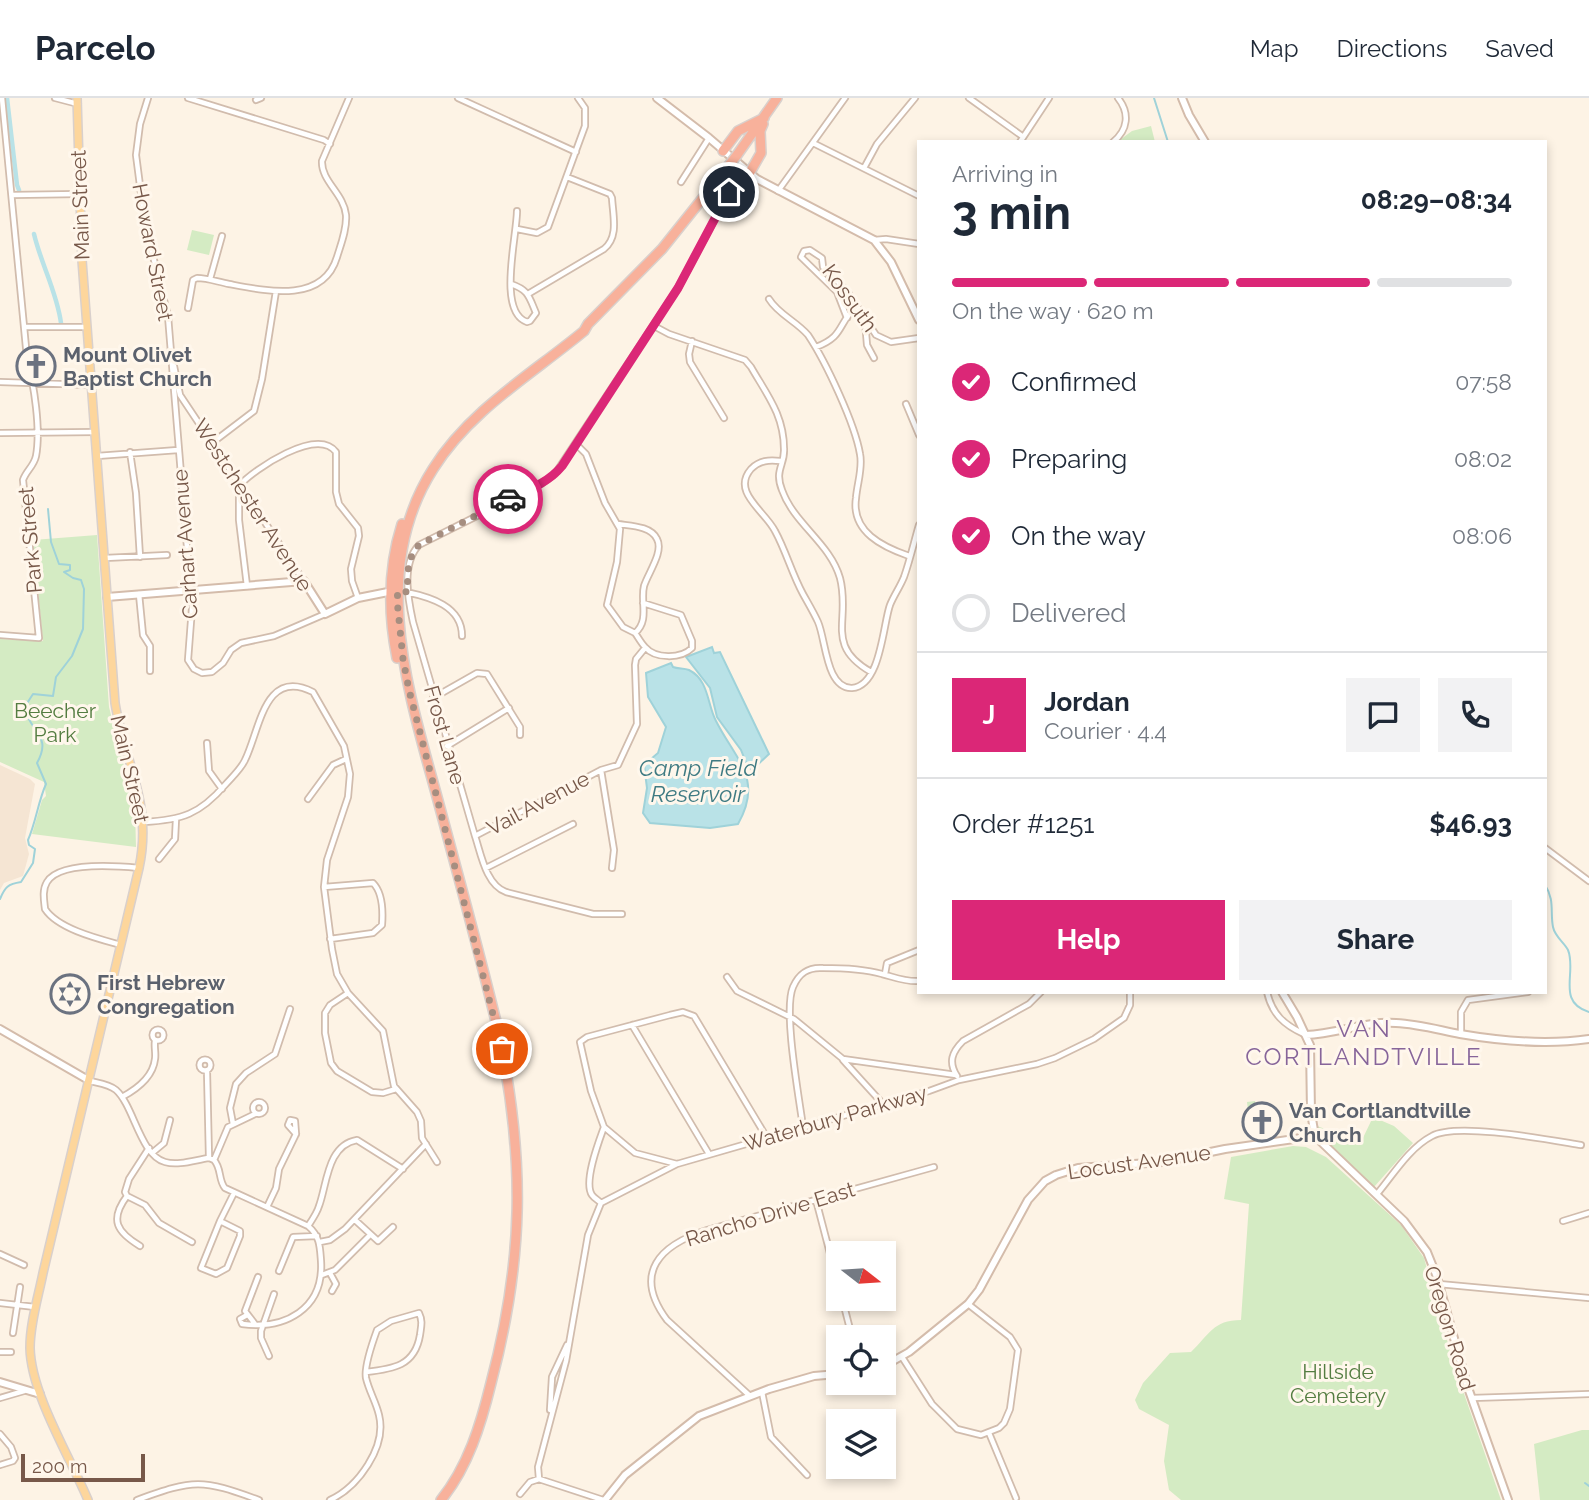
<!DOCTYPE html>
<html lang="en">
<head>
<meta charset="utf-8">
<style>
  body { margin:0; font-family:Raleway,sans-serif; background:#f2f2f3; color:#1f2937; height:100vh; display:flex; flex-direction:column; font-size:26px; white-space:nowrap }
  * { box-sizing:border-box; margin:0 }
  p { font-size:23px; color:#747a83 }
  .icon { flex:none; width:38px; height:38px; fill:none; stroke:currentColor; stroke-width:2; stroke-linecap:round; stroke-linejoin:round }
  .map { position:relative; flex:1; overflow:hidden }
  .side { position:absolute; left:917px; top:42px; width:630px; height:854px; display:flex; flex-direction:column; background:#fff; border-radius:0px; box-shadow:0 4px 10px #0003 }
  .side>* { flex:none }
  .needle { width:46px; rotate:107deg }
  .fabs { position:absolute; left:826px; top:1143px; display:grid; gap:14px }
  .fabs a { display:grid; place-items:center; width:70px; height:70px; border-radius:0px; background:#fff; box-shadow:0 4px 10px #0003; font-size:35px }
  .scale { position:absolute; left:21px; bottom:18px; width:124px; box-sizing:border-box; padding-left:7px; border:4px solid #775849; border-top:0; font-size:19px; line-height:24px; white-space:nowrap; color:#775849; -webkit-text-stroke:5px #fff7ec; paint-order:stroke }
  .pin { position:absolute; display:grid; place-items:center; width:60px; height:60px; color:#fff; margin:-30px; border:4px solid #fff; border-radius:50%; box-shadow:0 2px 7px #0007 }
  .courier { position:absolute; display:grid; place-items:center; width:70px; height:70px; margin:-35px; border:5px solid #db2777; border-radius:50%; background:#fff; color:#222; box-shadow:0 2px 9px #0007 }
  .headline em { font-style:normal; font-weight:700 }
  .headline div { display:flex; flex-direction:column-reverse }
  .headline { display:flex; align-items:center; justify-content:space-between; height:119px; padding:0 35px }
  h1 { font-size:46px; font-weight:700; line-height:52px }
  .bar { display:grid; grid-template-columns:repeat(4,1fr); gap:10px 7px; align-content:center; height:84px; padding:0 35px }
  .bar i { height:9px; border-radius:5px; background:#e0e1e3 }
  .bar .on { background:#db2777 }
  .bar p { grid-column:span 4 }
  .line { display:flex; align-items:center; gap:18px; padding:0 35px; border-top:2px solid #e0e1e3 }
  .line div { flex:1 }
  .round { display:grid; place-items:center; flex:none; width:74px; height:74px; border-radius:0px; background:#f2f2f3 }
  ol { padding:0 35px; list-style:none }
  li { display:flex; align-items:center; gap:21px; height:77px }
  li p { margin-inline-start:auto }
  li .icon { padding:7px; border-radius:50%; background:#db2777; color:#fff; stroke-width:4 }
  li:last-child { color:#747a83 }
  li i { width:38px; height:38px; border:4px solid #e0e1e3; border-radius:50% }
  .primary-button { display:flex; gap:14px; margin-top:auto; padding:14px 35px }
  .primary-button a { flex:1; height:80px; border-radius:0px; background:#db2777; color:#fff; font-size:28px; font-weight:700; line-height:80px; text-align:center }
  .primary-button a+a { background:#f2f2f3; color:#1f2937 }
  header { display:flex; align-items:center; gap:42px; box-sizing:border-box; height:98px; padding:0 35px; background:#fff; border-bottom:2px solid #e0e1e3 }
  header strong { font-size:33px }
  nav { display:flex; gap:38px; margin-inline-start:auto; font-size:24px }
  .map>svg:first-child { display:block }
  .residential { fill:#f5e5d3 }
  .green { fill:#d4ebc3 }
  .water { fill:#b9e2e7; stroke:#9fd2d9; stroke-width:2 }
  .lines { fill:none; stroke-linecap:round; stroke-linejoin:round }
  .stream { stroke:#9fd2d9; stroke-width:2 }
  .canal { stroke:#b9e2e7; stroke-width:4.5 }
  .street-casing { stroke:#d1bcad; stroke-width:8 }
  .secondary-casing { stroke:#d4bcab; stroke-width:10 }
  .primary-casing { stroke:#d9d0cc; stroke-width:10 }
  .highway-casing { stroke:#d9d0cc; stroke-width:12 }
  .street { stroke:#fff; stroke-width:4.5 }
  .secondary { stroke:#fff; stroke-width:6 }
  .primary { stroke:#fdd69c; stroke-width:7 }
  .highway { stroke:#f8b19b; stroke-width:9 }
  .highway-bridge-casing { stroke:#d9d0cc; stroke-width:12; stroke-linecap:butt }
  .highway-bridge { stroke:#f8b19b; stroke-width:9 }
  .done { stroke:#a68e80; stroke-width:7; stroke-dasharray:0 12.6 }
  .route { stroke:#db2777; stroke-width:9 }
  .labels { text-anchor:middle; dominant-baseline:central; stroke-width:6; stroke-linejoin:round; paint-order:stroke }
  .street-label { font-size:21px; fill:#775849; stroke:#fff7ec }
  .worship-label { font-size:21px; font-weight:bold; fill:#5b616d; stroke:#fff7ec; text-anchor:start }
  .park-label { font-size:21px; fill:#547d41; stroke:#fff7ec }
  .water-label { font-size:23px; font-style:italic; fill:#3f7b83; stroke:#fff7ec }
  .quarter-label { font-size:24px; letter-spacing:2px; fill:#87659a; stroke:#fff7ec }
</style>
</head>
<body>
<header>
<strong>Parcelo</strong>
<nav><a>Map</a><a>Directions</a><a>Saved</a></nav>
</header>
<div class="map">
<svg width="1589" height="1402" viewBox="0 0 1589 1402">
  <rect width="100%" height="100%" fill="#fdf3e5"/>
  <path class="residential" d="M 0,667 L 30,681 L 35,686 L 25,740 L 29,756 L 23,778 L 4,785 L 0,792 Z"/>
  <path class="green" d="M 1151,28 L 1155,44 L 1117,44 L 1132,33 Z
    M 192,132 L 214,137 L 209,157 L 187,152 Z
    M 97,437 L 109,609 L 135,712 L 136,749 L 32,736 L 42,702 L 46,698 L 44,684 L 0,664 L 0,541 L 43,543 L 33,442 Z
    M 1255,1003 L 1259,1029 L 1250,1030 L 1247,1004 Z
    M 1373,1019 L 1394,1028 L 1413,1045 L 1374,1089 L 1331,1051 L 1317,1028 L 1361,1044 Z
    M 1293,1048 L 1306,1049 L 1326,1059 L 1401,1127 L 1424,1160 L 1454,1267 L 1501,1402 L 1181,1402 L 1169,1392 L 1164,1363 L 1169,1327 L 1139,1311 L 1135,1302 L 1143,1285 L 1170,1255 L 1191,1254 C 1209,1237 1213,1222 1241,1222 L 1249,1106 L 1224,1101 L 1231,1059 Z
    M 1582,1332 L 1589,1332 L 1589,1402 L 1540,1402 L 1534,1346 Z"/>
  <path class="water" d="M 712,549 L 714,555 L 720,554 L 769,656 L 752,672 L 747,667 L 741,652 L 717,619 L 710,590 L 686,559 Z
    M 671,565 L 673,569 C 678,571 684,570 689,572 C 709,582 707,606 716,623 C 735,661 764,681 738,726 L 710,730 L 650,725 L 643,715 L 647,690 L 644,667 L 658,655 L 666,629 L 648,599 L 646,575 Z"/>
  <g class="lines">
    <path class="stream" d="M 1154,0 L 1168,44
      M 1545,787 C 1555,802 1550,814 1553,829 C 1555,839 1564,844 1568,852 C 1577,874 1556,904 1589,914
      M 0,801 C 5,789 8,786 21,784 L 33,765 L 35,751 L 29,747 L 28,742 C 36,724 38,704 46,686 L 37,665 C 52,638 32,636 24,610 L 33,596 L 53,598 L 56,579 L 72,558 L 83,531 L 84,491 L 81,482 L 73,480 L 64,474 L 70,472 L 70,467 L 59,466 L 51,444 L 48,411
      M 1585,1385 L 1589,1388"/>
    <path class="canal" d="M 7,0 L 17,87 L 19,92
      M 34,136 C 41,166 57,194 61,225"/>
    <g class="street-casing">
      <path id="street" d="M 55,0 L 78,6
        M 148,0 L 140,26 L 136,57 L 145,126 L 168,218 L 192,510 L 188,562 L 194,571 L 202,575 L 212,574 L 223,565 L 231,552 L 241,545 L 274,538 L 325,516
        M 188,0 L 324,42 L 330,46
        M 458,0 L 576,54
        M 969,0 L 1022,38
        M 256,2 L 261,0
        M 1020,44 L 1049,0
        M 1113,44 C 1128,32 1130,15 1118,0
        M 813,45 L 919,98
        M 864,70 L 877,46 L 915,0
        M 681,84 L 709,40
        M 778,93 L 845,0
        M 12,97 L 79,96
        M 517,131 L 537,135 L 548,129 L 585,28 L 585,10 L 578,0
        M 874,142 L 886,141 L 919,146
        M 210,181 L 222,138
        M 511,186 C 529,192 529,199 536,215 L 530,223 L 527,224 C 497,214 517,138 517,113
        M 528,196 L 604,151 C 619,139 613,118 612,100 L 610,96 L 567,79
        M 769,201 C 778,216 796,223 808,237 C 826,264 855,326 860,356 C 863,370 857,386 856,400 C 851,434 883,449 909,458
        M 188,210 L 193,182 L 197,180 C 208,180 218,184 229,186 C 266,193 323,206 337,159 C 341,146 347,131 346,117 C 344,96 321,83 322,63 L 349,0
        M 847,220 L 837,194 L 801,159 L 804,153 L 810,152 L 822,160 L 823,169 L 847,193 L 876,237 L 891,244 L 919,240
        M 865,223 L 867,247 L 874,260
        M 654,228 L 669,236 L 745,262 L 751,269 C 767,297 784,317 784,351 C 785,367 774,372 782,392 C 794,426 830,445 840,480 C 851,522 824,547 871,574
        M 25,229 L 87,229
        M 692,243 L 689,256 L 690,264 L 724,320
        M 816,249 C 845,238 837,226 856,209
        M 174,268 L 180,297 L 304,483
        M 0,284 L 91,287
        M 906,306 L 919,337
        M 0,335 L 95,334
        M 212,345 L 254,313 L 262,281 L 276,193
        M 576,346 L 586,356 L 605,405 L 620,431 L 617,464 L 607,507 L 623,529 L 635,535 C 650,522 640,504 644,488 C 648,475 664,454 657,441 C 651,428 631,428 618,426
        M 130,354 L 136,395 L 140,459
        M 97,358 L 178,352
        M 780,363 C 769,362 760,362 751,371 C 731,394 765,413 775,433 C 786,453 792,476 803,496 C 808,505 814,515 818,524 C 826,542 826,591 852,590 C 881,588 883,526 890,507 C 894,497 900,489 904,479 C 910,462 914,444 919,427
        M 105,460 L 167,457
        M 247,488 L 239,422 L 239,388 C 254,371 317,329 336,354 L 336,394 L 339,406 L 358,430 L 359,438 L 351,471 L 352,483 L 358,500
        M 406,494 C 430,499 462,508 462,538
        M 139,496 L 143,537 L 150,548 L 150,573
        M 635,535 C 638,539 641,545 645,549 C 655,561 681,561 692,550 L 692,543 L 681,517 L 643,505
        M 0,537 L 39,540 L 23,382 C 26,373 34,368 36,358 C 41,331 34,287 27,260 L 2,0
        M 433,600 L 477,575 L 487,576 L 520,629 L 520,637
        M 207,645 L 209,673 L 222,691
        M 447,648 L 509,610
        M 601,672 L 614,752 L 612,770
        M 308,701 L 333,667 L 346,661
        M 144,724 C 182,722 200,716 225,687 C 232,679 241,671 245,662 C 260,632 264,569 313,594 L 344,648 L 350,676 L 348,699 L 327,762 L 324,789 L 332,851 L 337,876 L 348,895 L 383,933 L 394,988 L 417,1014 L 421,1023 L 422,1040 L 437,1064
        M 475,738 L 601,672 L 618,667 L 637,626 L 635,567 L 636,561 L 645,550
        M 1545,750 L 1589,783
        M 159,761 L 175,741 L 176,721
        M 486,770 L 573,726
        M 324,789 L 373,785 C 383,795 383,814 382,827 L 373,835 L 330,841
        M 622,816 L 593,816 L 506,794 C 486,787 481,756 475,738 L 413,524 C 408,501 401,466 419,447 L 541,386 L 555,376 L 678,190 L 742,70
        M 121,847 C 99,841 58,831 45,811 C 44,802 42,792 47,784 C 60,763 118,768 139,770
        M 885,876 L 887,865 L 919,852
        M 727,879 L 737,893 L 794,921 L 843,961 L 956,977
        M 1267,894 C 1272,916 1284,927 1304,936
        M 348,895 L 330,907 L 325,915 L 325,935 L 331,965 L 337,973 L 372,994 L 383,995 L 396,991
        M 632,927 L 709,1056
        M152.5 937a5.5 5.5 0 1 1 11 0a5.5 5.5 0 1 1-11 0Z
        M 1461,936 L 1461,914 L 1468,902 L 1528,894
        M199.5 967a5.5 5.5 0 1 1 11 0a5.5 5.5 0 1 1-11 0Z
        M 843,962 L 883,1006
        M 207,973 L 209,1060
        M 957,978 C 948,964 952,954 963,943 L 1029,906 L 1041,894
        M 90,983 C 98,985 109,986 116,992 C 134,1008 140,1057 165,1064 C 178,1068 195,1062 209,1060 L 214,1062
        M 122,999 C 137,991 153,979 155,961 C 156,955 154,949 155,943
        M253 1010a6 6 0 1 1 12 0a6 6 0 1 1-12 0Z
        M 290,1022 L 295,1023 L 296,1036 L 288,1027 Z
        M 233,1026 L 230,1010 L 236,986 L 246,975 L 275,956 L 290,911
        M 803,1029 C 799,999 783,912 793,889 C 799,875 808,869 823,870 C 841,870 864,871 882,876 C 894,879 905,884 919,883
        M 767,1040 L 694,918 L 683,914 L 670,917 L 587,939 L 580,944 L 591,993 L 604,1029 L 635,1055 L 677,1066 L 929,993 L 959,982 L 1037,966 L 1055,960 L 1094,941 L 1124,920 L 1130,907 L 1130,894
        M 152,1055 L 164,1045 L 170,1022
        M 214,1062 C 222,1071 218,1082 225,1090 L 308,1128 C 320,1138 320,1149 321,1163 C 324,1211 285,1232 242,1226 L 240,1221 L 247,1217
        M 214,1062 L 228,1029 L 255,1016
        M 1377,1096 C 1393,1077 1409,1050 1432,1038 C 1457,1024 1550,1042 1581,1047
        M 127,1098 L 145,1107 L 159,1125 L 192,1144
        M 816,1102 L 838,1186
        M 601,1105 L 677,1066
        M 601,1105 C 598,1102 594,1100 592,1097 C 583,1084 599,1043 604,1029
        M 267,1109 L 276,1090 L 279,1071 L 296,1036
        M 355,1122 L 378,1143 L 393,1129
        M 220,1123 L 240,1133 L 240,1138 L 227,1170 L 216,1176 L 201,1170 Z
        M 220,1123 L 234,1095
        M 1563,1123 L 1589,1115
        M 308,1128 C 312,1122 317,1115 319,1108 C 327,1087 327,1047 357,1042 L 403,1071
        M 320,1144 L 330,1142 L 345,1131 L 426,1046
        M 140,1148 C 117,1134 109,1122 127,1098 L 125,1094 L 129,1081 L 149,1050
        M 0,1156 L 24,1167
        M 279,1173 L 293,1139 L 317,1138
        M 330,1175 L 336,1186 L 332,1193
        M 322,1177 L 335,1172 L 370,1137
        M 1439,1186 L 1589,1200
        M 842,1200 L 852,1239
        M 0,1205 L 35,1209
        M 255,1226 L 245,1213 L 258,1179
        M 13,1235 L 20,1189
        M 0,1254 L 11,1254
        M 269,1258 L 261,1240 L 261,1233 L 274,1196
        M 902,1259 L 932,1306 L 957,1331 L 981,1337 L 999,1330 L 1004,1325 L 1010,1311 L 1018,1252 L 1010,1239 L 968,1206
        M 762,1294 L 771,1339 L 807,1377
        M 750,1298 L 667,1222 C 632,1175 660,1147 707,1132 L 934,1069
        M 0,1300 L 24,1293
        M 1472,1300 L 1589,1296
        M 550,1312 L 552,1279 L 567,1247
        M 989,1335 L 1016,1400
        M 0,1336 L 11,1349 L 15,1360 L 13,1363 L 0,1367
        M 539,1381 L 603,1402
        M 520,1396 L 530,1384 L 539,1381 L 538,1369 L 566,1263 L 588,1137 L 601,1105
        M 137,1402 C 195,1381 201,1381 259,1402
        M 330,1402 C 358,1389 387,1349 379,1317 C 376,1304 369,1293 366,1280 C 364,1269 373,1243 377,1232 L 391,1223 L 419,1215 C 423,1223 421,1229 420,1237 C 415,1268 393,1271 366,1274"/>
    </g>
    <g class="secondary-casing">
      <path id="secondary" d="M 657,0 L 709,40 L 757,81 L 874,142 L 891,164 L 919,222
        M 1182,0 L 1189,17 L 1205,44
        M 107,499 L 304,483 L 325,516 L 358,500 L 393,493
        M 1282,894 L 1297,919 L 1310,947 L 1311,1015 L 1315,1038 L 1404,1123 L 1427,1154 L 1437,1179 L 1467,1287 L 1508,1402
        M 0,931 L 90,983
        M 1306,937 C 1337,936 1365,923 1396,925 C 1418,926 1439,932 1460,936 C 1501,943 1547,947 1589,941
        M 884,1268 L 909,1254 L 968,1206 L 979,1192 L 1028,1102 L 1045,1083 L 1056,1077 L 1078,1070 L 1162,1064 L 1225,1051 L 1315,1038
        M 0,1284 L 40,1296
        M 605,1402 L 625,1377 L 699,1318 L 769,1291 L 814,1278 L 838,1276"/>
    </g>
    <g class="primary-casing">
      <path id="primary" d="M 77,0 L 82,162 L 115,605 C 125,667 153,704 139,770 L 43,1175 C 38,1200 30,1225 30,1250 C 31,1296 70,1359 88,1402"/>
    </g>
    <g class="highway-casing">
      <path id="highway" d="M 723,53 L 738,33 L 764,20
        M 737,57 L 777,0
        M 749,76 L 761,55 L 760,33 L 763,26
        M 397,560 C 388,515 388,470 402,426
        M 441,1402 C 468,1369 481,1326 491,1285 C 524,1161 525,1062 499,936 C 481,860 460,785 440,710 C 411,601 366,476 433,371 C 470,312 532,276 584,233 L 588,226 L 662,151 L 730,66"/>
    </g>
    <use href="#street" class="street"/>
    <use href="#secondary" class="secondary"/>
    <use href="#primary" class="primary"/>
    <use href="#highway" class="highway"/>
    <g class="highway-bridge-casing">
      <path id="highway-bridge" d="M 730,66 L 737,57"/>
    </g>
    <use href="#highway-bridge" class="highway-bridge"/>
  </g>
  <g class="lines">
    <path class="done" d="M 502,951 L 409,592 L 403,561 L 397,502 L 398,493 L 408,494 C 407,478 407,459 419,447 L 508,401"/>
    <path class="route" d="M 508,401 C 528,392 548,385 562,368 L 678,190 L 729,94"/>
  </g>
  <defs>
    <g id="church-ring" transform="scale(2.0125)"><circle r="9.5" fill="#fff7ec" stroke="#6b7280" stroke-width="1.5"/><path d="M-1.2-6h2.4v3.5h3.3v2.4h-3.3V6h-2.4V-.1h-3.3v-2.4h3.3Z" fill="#6b7280"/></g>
    <g id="synagogue-ring" transform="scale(2.0125)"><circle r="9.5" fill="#fff7ec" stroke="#6b7280" stroke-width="1.5"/><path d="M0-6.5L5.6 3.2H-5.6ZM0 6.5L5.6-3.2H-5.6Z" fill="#6b7280"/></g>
  </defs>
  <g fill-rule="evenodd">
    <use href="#church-ring" x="36" y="268"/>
    <use href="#synagogue-ring" x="70" y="896"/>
    <use href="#church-ring" x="1262" y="1024"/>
  </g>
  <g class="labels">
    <g class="street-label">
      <text transform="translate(80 107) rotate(-92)">Main Street</text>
      <text transform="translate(153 154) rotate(79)">Howard Street</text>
      <text transform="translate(850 200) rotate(54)">Kossuth</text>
      <text transform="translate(253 407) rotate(57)">Westchester Avenue</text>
      <text transform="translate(30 442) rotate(-95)">Park Street</text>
      <text transform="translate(185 446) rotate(-94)">Carhart Avenue</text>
      <text transform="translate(445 637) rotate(74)">Frost Lane</text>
      <text transform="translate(130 671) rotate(77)">Main Street</text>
      <text transform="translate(538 705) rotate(-28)">Vail Avenue</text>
      <text transform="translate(835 1020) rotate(-16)">Waterbury Parkway</text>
      <text transform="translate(1139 1064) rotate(-8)">Locust Avenue</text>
      <text transform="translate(770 1116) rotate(-17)">Rancho Drive East</text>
      <text transform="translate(1450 1230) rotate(73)">Oregon Road</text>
    </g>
    <g class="worship-label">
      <text x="63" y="256">Mount Olivet<tspan x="63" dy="24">Baptist Church</tspan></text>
      <text x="97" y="884">First Hebrew<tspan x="97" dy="24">Congregation</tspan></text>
      <text x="1289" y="1012">Van Cortlandtville<tspan x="1289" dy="24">Church</tspan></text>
    </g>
    <g class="park-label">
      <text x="55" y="612">Beecher<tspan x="55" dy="24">Park</tspan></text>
      <text x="1338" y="1273">Hillside<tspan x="1338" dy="24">Cemetery</tspan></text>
    </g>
    <g class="water-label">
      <text x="698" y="669">Camp Field<tspan x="698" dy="26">Reservoir</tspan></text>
    </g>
    <g class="quarter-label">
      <text x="1364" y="930">VAN<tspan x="1364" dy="28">CORTLANDTVILLE</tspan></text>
    </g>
  </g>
</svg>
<div class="fabs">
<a><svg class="needle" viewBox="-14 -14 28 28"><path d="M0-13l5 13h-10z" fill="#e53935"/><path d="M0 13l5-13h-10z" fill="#747a83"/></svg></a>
<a><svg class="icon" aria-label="locate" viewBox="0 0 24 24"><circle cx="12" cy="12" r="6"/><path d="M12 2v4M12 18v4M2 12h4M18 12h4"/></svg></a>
<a><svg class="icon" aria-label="layers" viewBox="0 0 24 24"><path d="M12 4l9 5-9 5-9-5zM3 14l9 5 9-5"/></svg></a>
</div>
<div class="scale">200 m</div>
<div class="pin" style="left:502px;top:951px;background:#ea580c"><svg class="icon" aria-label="bag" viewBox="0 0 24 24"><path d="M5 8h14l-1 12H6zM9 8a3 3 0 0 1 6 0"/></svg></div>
<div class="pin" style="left:729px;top:94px;background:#1f2937"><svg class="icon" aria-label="home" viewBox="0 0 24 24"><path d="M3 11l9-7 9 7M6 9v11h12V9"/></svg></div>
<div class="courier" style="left:508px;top:401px"><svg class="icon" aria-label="car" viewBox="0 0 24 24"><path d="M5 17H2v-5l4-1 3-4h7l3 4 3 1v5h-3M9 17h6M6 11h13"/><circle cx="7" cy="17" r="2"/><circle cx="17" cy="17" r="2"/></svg></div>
<section class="side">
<div class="headline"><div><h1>3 min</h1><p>Arriving in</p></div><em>08:29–08:34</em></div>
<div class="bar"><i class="on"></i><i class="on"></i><i class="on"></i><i></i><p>On the way · 620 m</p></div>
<ol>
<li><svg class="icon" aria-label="check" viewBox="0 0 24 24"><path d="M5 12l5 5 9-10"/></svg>Confirmed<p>07:58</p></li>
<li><svg class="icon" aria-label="check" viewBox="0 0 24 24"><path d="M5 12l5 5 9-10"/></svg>Preparing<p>08:02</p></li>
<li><svg class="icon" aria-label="check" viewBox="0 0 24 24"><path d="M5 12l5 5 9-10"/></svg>On the way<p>08:06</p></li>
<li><i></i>Delivered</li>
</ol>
<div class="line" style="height:126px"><b class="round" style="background:#db2777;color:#fff">J</b><div><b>Jordan</b><p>Courier · 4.4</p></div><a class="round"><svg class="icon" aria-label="chat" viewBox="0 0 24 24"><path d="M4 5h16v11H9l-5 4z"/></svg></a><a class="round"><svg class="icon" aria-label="phone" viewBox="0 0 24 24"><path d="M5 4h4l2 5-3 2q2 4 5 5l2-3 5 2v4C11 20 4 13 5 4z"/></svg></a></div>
<div class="line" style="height:91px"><div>Order #1251</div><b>$46.93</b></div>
<div class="primary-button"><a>Help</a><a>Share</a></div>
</section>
</div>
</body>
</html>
